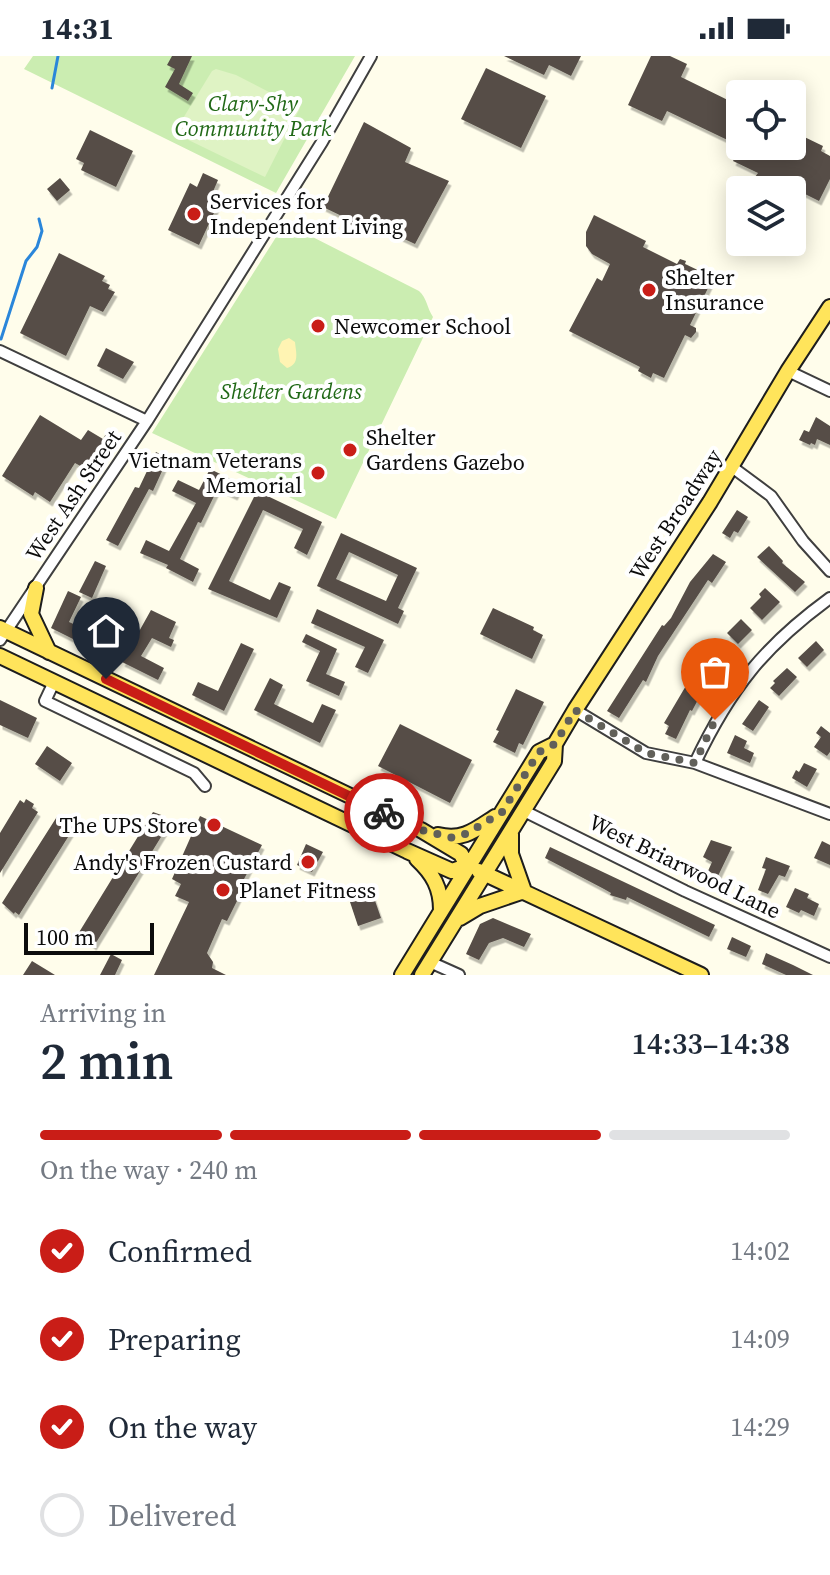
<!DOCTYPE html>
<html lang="en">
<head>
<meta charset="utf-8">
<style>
  body { margin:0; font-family:"Source Serif 4",serif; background:#f6f6f7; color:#1f2937; height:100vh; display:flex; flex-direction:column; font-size:30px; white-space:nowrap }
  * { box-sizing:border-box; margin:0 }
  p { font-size:26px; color:#747a83 }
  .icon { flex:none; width:44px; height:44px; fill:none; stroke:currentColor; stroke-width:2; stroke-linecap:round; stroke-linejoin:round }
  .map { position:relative; height:919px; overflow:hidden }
  .details { display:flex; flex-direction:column; background:#fff; flex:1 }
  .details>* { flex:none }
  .buttons { position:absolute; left:726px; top:24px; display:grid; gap:16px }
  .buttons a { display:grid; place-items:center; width:80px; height:80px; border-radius:8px; background:#fff; box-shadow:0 4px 20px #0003; font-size:40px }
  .scale { position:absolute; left:24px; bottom:20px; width:130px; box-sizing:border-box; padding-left:8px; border:4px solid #0c0c0c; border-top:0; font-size:22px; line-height:28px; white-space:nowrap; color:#0c0c0c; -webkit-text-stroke:6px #fff; paint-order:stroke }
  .pin { position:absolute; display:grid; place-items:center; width:68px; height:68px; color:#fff; margin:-82px -34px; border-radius:50% 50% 50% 0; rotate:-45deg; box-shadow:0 0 8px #0007 }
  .pin .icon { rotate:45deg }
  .courier { position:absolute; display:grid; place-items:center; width:80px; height:80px; margin:-40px; border:6px solid #c91d17; border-radius:50%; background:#fff; color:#222; box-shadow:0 2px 10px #0007 }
  .head em { font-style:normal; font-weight:600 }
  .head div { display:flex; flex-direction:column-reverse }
  .head { display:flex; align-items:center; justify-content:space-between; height:136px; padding:0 40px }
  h1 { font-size:52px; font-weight:600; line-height:60px }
  .bar { display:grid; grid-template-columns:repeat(4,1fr); gap:12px 8px; align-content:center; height:96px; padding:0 40px }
  .bar i { height:10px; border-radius:6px; background:#e0e1e3 }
  .bar .selected { background:#c91d17 }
  .bar p { grid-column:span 4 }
  ol { padding:0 40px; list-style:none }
  li { display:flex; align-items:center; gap:24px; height:88px }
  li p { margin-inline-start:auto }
  li .icon { padding:8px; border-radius:50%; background:#c91d17; color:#fff; stroke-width:4 }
  li:last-child { color:#747a83 }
  li i { width:44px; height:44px; border:4px solid #e0e1e3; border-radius:50% }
  .status { display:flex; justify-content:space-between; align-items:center; height:56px; padding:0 40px; background:#fff; direction:ltr }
  .status svg { height:22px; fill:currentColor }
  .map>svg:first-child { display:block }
  .green { fill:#cbedb1 }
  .sand { fill:#fff4b3 }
  .pitch { fill:#dff3c4 }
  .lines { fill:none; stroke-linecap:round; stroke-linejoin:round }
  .stream { stroke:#2a86da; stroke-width:3 }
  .building { fill:#564e47; fill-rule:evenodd; filter:url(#shadow) }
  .minor-casing { stroke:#3f3f3f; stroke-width:14 }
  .major-casing { stroke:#1d1d1d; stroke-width:18 }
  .minor { stroke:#fff; stroke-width:10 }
  .major { stroke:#ffe45b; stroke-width:14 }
  .done { stroke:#61605a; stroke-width:8; stroke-dasharray:0 14.4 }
  .route { stroke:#c91d17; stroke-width:10 }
  .poi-dot { fill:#c91d17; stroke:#fff; stroke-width:3 }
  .labels { text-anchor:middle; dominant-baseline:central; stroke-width:8; stroke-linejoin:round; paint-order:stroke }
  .park-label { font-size:22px; font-style:italic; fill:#216917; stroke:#fff }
  .poi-label { font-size:22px; fill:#0c0c0c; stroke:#fff; text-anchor:start }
  .street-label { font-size:22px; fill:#0c0c0c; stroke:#fff }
</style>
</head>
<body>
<div class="status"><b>14:31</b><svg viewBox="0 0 49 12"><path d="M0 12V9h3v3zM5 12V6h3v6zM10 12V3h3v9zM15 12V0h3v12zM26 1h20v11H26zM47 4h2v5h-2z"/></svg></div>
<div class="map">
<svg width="830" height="919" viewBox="0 0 830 919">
  <defs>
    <filter id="shadow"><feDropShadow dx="2.5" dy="4.5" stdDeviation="0" flood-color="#0004"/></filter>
  </defs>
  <rect width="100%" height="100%" fill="#fffdeb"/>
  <path class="green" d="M 33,0 L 355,0 L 276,137 L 24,13 Z
    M 285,167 L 419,235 C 427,242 427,252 433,261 L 336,463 L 152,377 Z"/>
  <path class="sand" d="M 289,282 L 295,286 C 296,297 300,308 287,312 L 280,306 L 278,293 L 282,285 Z"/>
  <path class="pitch" d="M 216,13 L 236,19 L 300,52 L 265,121 L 174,77 L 212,15 Z"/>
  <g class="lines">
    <path class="stream" d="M 52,32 L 58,0
      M 1,283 L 26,205 L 37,191 L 42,175 L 39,163"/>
  </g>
  <path class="building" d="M 172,0 L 192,0 L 179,28 L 193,37 L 188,45 L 165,31 L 175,13 L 167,9 Z
    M 504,0 L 581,0 L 571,20 L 549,9 L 544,19 Z
    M 651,0 L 670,0 L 687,8 L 681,21 L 740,50 L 740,90 L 667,55 L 662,65 L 628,49 Z
    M 486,12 L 546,40 L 521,92 L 461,63 Z
    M 364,66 L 411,92 L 405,106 L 449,125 L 415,188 L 368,166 L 364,175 L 349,168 L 350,164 L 323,151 Z
    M 90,74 L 133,95 L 116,131 L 81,114 L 84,107 L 76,103 Z
    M 792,75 L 823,90 L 821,95 L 830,100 L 830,123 L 819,145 L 795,133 L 781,134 L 755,121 L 758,117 L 733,105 L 741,90 L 792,90 Z
    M 203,117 L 218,124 L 212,138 L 221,142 L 199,189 L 168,174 L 190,127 L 197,131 Z
    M 60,122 L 70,134 L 57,145 L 47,133 Z
    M 594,159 L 646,185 L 643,191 L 677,208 L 680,203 L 686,205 L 685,208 L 702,216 L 700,221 L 711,226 L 690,269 L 696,272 L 696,276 L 691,282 L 685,279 L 664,322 L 653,317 L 651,322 L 638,315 L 640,311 L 569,275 L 597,222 L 602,225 L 610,208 L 592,198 L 586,190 L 586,176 Z
    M 59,197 L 105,220 L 102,225 L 110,229 L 108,233 L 115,236 L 103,256 L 90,250 L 66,300 L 20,277 Z
    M 106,292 L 134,306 L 123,323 L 97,310 Z
    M 40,359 L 81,384 L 88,374 L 103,383 L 107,376 L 113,380 L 91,416 L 75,407 L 50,446 L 35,436 L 33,440 L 2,420 Z
    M 816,361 L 830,370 L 830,389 L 817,383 L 815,389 L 811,387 L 810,389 L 799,384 L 804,374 L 809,376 Z
    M 156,396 L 168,402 L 153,435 L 149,433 L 118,490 L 106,484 L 135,431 L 139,432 Z
    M 210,413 L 241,428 L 235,440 L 218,432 L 201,467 L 198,466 L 180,503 L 199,513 L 193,526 L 166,512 L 168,509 L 140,497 L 146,484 L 169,495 L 196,447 L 172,435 L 178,424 L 199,434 Z
    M 257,435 L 322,466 L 307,499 L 294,492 L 303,473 L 263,454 L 229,525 L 270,544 L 279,526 L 291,531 L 277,562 L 208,533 Z
    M 737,454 L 748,461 L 738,477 L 734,475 L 730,482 L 722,477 Z
    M 341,477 L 417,512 L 398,552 L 404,555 L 398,568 L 317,530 ZM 349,496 L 398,519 L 386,545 L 336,523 Z
    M 769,490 L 783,505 L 782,507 L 805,526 L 795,536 L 757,501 Z
    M 713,498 L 726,506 L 712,527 L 708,524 L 658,600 L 646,626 L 643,624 L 619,662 L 607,655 L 662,569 L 664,570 L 671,562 L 690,526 Z
    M 95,505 L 106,510 L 92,542 L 79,536 Z
    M 765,532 L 780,546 L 762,564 L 750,552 L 761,541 L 759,538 Z
    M 68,535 L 81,541 L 69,566 L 87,574 L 81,587 L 51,572 Z
    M 493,552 L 534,571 L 533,574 L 543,579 L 532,603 L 480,578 Z
    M 317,553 L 384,584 L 368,617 L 355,611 L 365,591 L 311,567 Z
    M 151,554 L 176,566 L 169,582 L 174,584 L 171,591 L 152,582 L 141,600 L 164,612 L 158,624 L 122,606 Z
    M 741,563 L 752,574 L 738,588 L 727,577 Z
    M 306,578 L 337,593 L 326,618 L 345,626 L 339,640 L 306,625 L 320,595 L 302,586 Z
    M 816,585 L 824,594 L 807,611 L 798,602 Z
    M 241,587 L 254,593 L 224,655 L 192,639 L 198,626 L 218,635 Z
    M 717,589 L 730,598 L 714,623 L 710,621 L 692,655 L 690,654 L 676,683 L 665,678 L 669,670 L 664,667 L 687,628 L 692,631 Z
    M 787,612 L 797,621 L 779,640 L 770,632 L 775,627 L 773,625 Z
    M 270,622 L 283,629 L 274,648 L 280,651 L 313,667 L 322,648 L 336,654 L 320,687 L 254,654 Z
    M 516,633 L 544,646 L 523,689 L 519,687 L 515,697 L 493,686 L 499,675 L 496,674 Z
    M 0,644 L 37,662 L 28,682 L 0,669 Z
    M 759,644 L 769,651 L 753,675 L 742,668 Z
    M 400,668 L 472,704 L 450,747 L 378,710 Z
    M 821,670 L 830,677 L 830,696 L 827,700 L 814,691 L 821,681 L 816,677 Z
    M 735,679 L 747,685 L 744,692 L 754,697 L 750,707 L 727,697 Z
    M 47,690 L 72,707 L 60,725 L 35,708 Z
    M 804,707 L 817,713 L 807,731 L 792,722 L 796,714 L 799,716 Z
    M 26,743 L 34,748 L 32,752 L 38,756 L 0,817 L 0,777 L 20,744 L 24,747 Z
    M 153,756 L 164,760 L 162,763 L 169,768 L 94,890 L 78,878 Z
    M 58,759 L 72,765 L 71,767 L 75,770 L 19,859 L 15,856 L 14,858 L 2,847 Z
    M 200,760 L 262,789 L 243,825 L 246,827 L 227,865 L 222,863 L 207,897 L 213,906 L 212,912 L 226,919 L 154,919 L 189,846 L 175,840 L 181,828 L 172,823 Z
    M 711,784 L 732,791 L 718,820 L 708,815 L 712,806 L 703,801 Z
    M 822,785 L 830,789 L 830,809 L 814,802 Z
    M 306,788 L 323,796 L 312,816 L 297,809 Z
    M 550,791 L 715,869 L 709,881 L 627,841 L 626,844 L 610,839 L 611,837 L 604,833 L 545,802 Z
    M 766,801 L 790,810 L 785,821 L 779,819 L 768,838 L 758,834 L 766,813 L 762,812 Z
    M 795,832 L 809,838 L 807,842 L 819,848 L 814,860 L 801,854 L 799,857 L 786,851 Z
    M 373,839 L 381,862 L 358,870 L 350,846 Z
    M 493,862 L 531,878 L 524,891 L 503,882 L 489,887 L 479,904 L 466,898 L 480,868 Z
    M 732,881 L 751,890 L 746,901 L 727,893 Z
    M 766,897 L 793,909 L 813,919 L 786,919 L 762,908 Z
    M 111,898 L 122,904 L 115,919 L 100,919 Z
    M 32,905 L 55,919 L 23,919 Z"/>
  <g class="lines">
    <g class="minor-casing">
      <path id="minor" d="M 0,295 L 147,365
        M 788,315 L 830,335
        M 732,411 L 771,440 L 803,485 L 830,515
        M 0,584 L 147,365 L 322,86 L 371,0
        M 54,626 L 45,645 L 194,717 L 205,730
        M 575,654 L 646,697 L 695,707 L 830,758
        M 695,707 C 730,633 764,590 830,542
        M 524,755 L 685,835 L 830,901
        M 430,906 L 459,919"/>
    </g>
    <g class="major-casing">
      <path id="major" d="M 36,532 L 31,558 L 49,596
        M 0,572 L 421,774 L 461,798 L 467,810
        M 0,600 L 407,795 L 452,815 L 467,810
        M 511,778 L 511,798 L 524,835
        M 438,779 C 463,785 475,774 495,761
        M 417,803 C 433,818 441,832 441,854
        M 479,815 L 701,919
        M 460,862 L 480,850 L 524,835
        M 402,919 L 539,696 L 555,688
        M 422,919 L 554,705 L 555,688 L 575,654 L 710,446 L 788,315 L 830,251"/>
    </g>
    <use href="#minor" class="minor"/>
    <use href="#major" class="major"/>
  </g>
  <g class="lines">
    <path class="done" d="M 384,757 L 421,774 L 453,782 L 468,777 L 502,756 L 539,696 L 555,688 L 575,654 L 646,697 L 695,707 L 715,664"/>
    <path class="route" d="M 106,623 L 384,757"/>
  </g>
  <g class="poi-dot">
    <circle cx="194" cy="158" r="8"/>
    <circle cx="649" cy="234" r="8"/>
    <circle cx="318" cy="270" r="8"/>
    <circle cx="350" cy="394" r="8"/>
    <circle cx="318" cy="417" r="8"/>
    <circle cx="214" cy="769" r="8"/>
    <circle cx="308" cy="806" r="8"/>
    <circle cx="223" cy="834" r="8"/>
  </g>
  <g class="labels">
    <g class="park-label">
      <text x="253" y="47">Clary-Shy<tspan x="253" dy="25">Community Park</tspan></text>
      <text x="291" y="335">Shelter Gardens</text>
    </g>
    <g class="poi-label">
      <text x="210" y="145">Services for<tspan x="210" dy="25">Independent Living</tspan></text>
      <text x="665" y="221">Shelter<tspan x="665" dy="25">Insurance</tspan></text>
      <text x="334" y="270">Newcomer School</text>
      <text x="366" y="381">Shelter<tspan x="366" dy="25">Gardens Gazebo</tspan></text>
      <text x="302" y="404" text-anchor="end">Vietnam Veterans<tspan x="302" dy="25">Memorial</tspan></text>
      <text x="198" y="769" text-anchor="end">The UPS Store</text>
      <text x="292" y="806" text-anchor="end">Andy's Frozen Custard</text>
      <text x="239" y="834">Planet Fitness</text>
    </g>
    <g class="street-label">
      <text transform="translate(73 439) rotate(-56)">West Ash Street</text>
      <text transform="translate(675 458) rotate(-57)">West Broadway</text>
      <text transform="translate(685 810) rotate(26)">West Briarwood Lane</text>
    </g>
  </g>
</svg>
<div class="buttons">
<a><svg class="icon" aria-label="locate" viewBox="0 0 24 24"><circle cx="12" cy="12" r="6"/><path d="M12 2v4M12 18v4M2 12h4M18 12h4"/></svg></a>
<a><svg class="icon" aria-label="layers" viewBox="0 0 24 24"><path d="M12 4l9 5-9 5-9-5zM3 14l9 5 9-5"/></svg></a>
</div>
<div class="scale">100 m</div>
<div class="pin" style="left:715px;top:664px;background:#ea580c"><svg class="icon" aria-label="bag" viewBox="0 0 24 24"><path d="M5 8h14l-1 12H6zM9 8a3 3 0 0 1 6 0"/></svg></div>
<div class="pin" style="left:106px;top:623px;background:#1f2937"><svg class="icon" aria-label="home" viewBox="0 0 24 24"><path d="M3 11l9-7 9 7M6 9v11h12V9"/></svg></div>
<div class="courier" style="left:384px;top:757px"><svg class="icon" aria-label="bike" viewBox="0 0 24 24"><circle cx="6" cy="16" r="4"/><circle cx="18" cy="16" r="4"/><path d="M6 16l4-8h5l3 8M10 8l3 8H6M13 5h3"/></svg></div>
</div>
<section class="details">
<div class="head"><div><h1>2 min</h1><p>Arriving in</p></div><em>14:33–14:38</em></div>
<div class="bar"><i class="selected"></i><i class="selected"></i><i class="selected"></i><i></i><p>On the way · 240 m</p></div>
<ol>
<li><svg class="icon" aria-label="check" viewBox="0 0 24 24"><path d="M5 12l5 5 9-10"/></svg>Confirmed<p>14:02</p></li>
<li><svg class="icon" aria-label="check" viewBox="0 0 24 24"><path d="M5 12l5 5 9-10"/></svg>Preparing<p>14:09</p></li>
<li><svg class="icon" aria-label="check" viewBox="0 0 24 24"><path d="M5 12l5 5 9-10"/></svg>On the way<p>14:29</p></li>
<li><i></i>Delivered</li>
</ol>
</section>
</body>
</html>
